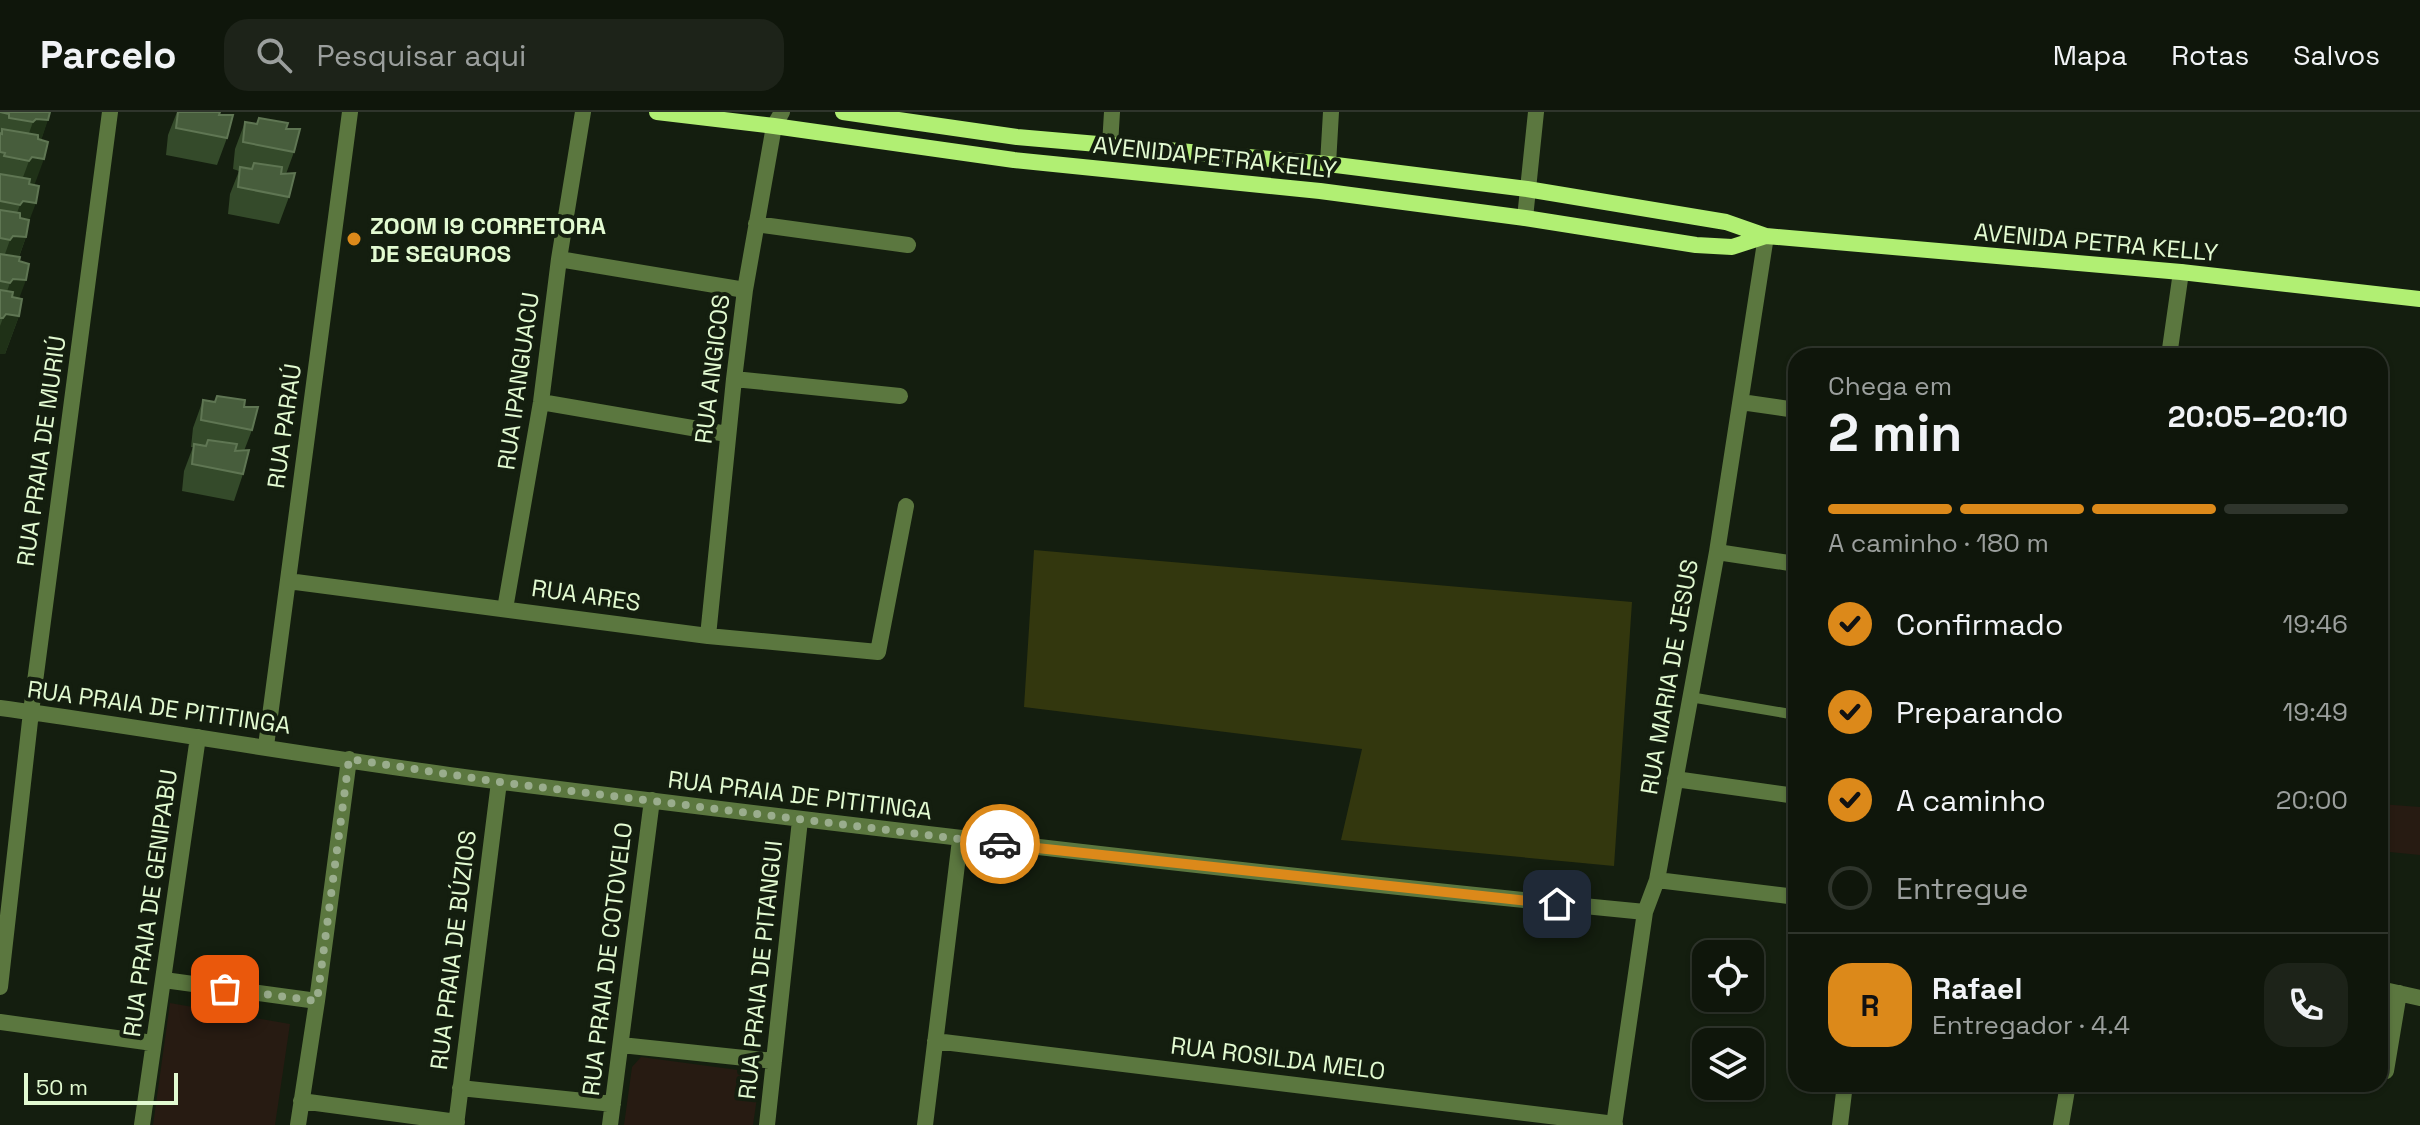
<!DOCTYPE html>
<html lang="pt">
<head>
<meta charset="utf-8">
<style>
  body { margin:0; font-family:"Space Grotesk",sans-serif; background:#1d2319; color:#f1f3f6; height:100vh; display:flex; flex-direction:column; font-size:30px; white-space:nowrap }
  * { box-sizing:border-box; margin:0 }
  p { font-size:26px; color:#9b9f9d }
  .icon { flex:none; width:44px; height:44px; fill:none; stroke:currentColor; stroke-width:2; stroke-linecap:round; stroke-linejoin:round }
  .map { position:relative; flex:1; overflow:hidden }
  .details { position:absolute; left:1788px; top:236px; width:600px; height:744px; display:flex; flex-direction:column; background:#0f160b; border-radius:24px; box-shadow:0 2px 6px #0004,0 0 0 2px #2f352c }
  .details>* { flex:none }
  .buttons { position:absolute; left:1692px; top:828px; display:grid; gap:16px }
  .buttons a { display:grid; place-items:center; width:72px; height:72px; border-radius:16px; background:#0f160b; box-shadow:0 2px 6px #0004,0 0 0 2px #2f352c; font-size:40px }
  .scale { position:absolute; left:24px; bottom:20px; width:154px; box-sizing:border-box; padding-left:8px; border:4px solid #e2fad1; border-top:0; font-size:22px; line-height:28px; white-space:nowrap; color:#e2fad1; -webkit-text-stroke:6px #141e0f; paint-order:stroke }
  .pin { position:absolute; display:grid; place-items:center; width:68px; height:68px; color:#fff; margin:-34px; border-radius:16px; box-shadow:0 4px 12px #0006 }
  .courier { position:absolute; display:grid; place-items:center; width:80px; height:80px; margin:-40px; border:6px solid #dc891a; border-radius:50%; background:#fff; color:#222; box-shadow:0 2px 10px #0007 }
  .headline em { font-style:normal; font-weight:800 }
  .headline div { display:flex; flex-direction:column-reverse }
  .headline { display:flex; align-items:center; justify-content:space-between; height:136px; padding:0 40px }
  h1 { font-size:52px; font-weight:800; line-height:60px }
  .bar { display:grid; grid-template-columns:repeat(4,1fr); gap:12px 8px; align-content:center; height:96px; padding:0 40px }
  .bar i { height:10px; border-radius:6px; background:#2f352c }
  .bar .on { background:#dc891a }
  .bar p { grid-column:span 4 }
  .line { display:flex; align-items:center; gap:20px; padding:0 40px; border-top:2px solid #2f352c }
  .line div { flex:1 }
  .round { display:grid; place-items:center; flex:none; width:84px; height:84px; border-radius:24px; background:#1d2319 }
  ol { padding:0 40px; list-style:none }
  li { display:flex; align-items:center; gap:24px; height:88px }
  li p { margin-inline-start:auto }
  li .icon { padding:8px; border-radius:50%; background:#dc891a; color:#111; stroke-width:4 }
  li:last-child { color:#9b9f9d }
  li i { width:44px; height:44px; border:4px solid #2f352c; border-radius:50% }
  header { display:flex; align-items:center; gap:48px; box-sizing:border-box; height:112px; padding:0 40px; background:#0f160b; border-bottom:2px solid #2f352c }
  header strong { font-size:38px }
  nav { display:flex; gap:44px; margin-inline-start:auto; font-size:28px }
  .search { width:560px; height:72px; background:#1d2319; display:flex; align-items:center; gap:20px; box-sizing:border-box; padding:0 28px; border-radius:24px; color:#9b9f9d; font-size:30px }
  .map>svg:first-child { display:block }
  .green { fill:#271b12 }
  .water { fill:#33370e }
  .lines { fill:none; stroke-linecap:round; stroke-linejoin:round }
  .lane { stroke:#5b773f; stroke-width:10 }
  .street { stroke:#5b773f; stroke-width:16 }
  .secondary { stroke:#b1ef73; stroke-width:16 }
  .wall { fill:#344a2a }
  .shaded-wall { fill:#1f3117 }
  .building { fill:#475d3c; stroke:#5f7653; stroke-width:2 }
  .done { stroke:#9aad8d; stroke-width:8; stroke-dasharray:0 14.4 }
  .route { stroke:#dc891a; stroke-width:10 }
  .poi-dot { fill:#dc891a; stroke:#141e0f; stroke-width:3 }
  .labels { text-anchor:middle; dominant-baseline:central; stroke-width:8; stroke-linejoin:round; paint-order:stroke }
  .street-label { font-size:24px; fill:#e2fad1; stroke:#141e0f }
  .poi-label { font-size:24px; font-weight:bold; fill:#e2fad1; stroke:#141e0f; text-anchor:start }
</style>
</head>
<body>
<header>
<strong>Parcelo</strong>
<div class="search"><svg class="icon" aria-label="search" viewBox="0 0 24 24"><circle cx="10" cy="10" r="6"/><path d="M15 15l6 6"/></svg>Pesquisar aqui</div>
<nav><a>Mapa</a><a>Rotas</a><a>Salvos</a></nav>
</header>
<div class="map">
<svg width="2420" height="1013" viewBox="0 0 2420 1013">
  <rect width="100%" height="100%" fill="#141e0f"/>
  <path class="green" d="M 2380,692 L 2420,695 L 2420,743 L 2380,739 Z
    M 170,891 L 290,912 L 275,1013 L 153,1013 Z
    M 641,945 L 753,960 L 759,972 L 753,1013 L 624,1013 L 632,955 Z"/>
  <path class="water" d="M 1034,438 L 1632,490 L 1614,754 L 1341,728 L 1362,637 L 1024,595 Z"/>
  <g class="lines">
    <path class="lane" d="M 1690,585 L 1796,603"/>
    <path class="street" d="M 1110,33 L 1112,0
      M 1328,52 L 1331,0
      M 1525,106 L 1536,0
      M 756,112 L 908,133
      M 559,147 L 745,178
      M 2169,244 L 2181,160
      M 734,267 L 900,284
      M 541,290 L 727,322
      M 1741,290 L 1796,298
      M 1717,440 L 1796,452
      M 288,469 L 708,524 L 878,540 L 906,394
      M 505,497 L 541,290 L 559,147 L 583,0
      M 708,524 L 734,267 L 745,178 L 774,14 L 782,0
      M 0,596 C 168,619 335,649 503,670 C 883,718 1263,763 1645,800
      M 266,634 L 350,0
      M 1675,667 L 1796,684
      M 1657,768 L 1796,785
      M 164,868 L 317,889
      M 0,875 L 31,600 L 110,0
      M 2380,877 L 2420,886
      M 0,910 L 153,931
      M 935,929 L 1615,1012
      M 621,933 L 774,949
      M 2386,959 L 2399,881
      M 460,976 L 613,992
      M 301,989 L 457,1010
      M 142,1013 L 198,625
      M 298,1013 L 317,889 L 349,647
      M 456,1013 L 499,670
      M 610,1013 L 652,688
      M 767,1013 L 800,708
      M 925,1013 L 960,728
      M 1614,1013 L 1645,800 L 1657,768 L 1717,440 L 1766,124
      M 1840,1013 L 1845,972
      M 2061,1013 L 2068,972"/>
    <path class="secondary" d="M 657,0 L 774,14 L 1014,48 L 1320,79 L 1525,106 L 1696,133 L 1732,135 L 1766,124
      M 843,0 L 1017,25 L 1328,52 L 1527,77 L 1726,110 L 1766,124 L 2181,160 L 2420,187"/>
  </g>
  <path class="wall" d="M 0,0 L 50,0 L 41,28 L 26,125 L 19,145 L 19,204 L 5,242 L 0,242 Z
    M 177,0 L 220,0 L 219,3 L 227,26 L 217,53 L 166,43 L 168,23 Z
    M 245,10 L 286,17 L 294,40 L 286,62 L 289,85 L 279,112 L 228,102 L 230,82 L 239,59 L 233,57 L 235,37 Z
    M 203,288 L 244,295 L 252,318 L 244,339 L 243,362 L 234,389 L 182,379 L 184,359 L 193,335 L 191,335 L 193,316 Z"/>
  <path class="shaded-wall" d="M 36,7 L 48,8 L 35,46 L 44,47 L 30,85 L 15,87 L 29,49 L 22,45 L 19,49 L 33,10 Z
    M 23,89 L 36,91 L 23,125 L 26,125 L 12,164 L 0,156 L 10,128 L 7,127 L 20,93 Z
    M 13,167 L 26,168 L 13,203 L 19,204 L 5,242 L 0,242 L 0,214 L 3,206 L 0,199 L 10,171 Z"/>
  <path class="building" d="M 0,0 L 50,0 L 48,8 L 36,7 L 33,10 L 9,6 L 9,2 Z
    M 178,0 L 220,0 L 219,3 L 233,3 L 227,26 L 176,16 Z
    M 259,6 L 288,11 L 286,17 L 300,17 L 294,40 L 243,30 L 245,10 L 257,12 Z
    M 2,17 L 38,23 L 38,27 L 48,30 L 44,47 L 32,45 L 29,49 L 4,44 L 5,41 L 0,40 L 0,21 L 2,22 Z
    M 254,51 L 282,55 L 281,62 L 295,61 L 289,85 L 238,75 L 240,55 L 252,57 Z
    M 0,62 L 30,67 L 29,72 L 39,74 L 36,91 L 23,89 L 20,93 L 0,89 Z
    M 0,98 L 20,101 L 20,106 L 29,108 L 26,125 L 13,124 L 10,128 L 0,126 Z
    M 0,142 L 20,145 L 19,149 L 29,152 L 26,168 L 13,167 L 10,171 L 0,169 Z
    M 0,178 L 13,180 L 12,185 L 22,187 L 19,204 L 6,202 L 3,206 L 0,206 Z
    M 217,284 L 245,288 L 244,295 L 258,295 L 252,318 L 201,308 L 203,288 L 215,290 Z
    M 208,328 L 237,332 L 235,339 L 249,338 L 243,362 L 192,352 L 194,332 L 206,334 Z"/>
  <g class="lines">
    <path class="done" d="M 225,877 L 317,889 L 349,647 L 499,670 L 1000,732"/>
    <path class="route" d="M 1000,732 L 1557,792"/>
  </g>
  <circle class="poi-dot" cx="354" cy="127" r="8"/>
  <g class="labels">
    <g class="street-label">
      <text transform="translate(1215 45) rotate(6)">AVENIDA PETRA KELLY</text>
      <text transform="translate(2096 130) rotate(5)">AVENIDA PETRA KELLY</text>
      <text transform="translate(712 257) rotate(-83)">RUA ANGICOS</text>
      <text transform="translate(518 269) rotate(-82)">RUA IPANGUACU</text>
      <text transform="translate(284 314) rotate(-82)">RUA PARAÚ</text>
      <text transform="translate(41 339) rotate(-82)">RUA PRAIA DE MURIÚ</text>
      <text transform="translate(586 483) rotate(8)">RUA ARES</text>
      <text transform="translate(1669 565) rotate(-80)">RUA MARIA DE JESUS</text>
      <text transform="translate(159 595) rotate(8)">RUA PRAIA DE PITITINGA</text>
      <text transform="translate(800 683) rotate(7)">RUA PRAIA DE PITITINGA</text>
      <text transform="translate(150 791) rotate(-82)">RUA PRAIA DE GENIPABU</text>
      <text transform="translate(453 838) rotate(-83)">RUA PRAIA DE BÚZIOS</text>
      <text transform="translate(607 847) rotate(-83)">RUA PRAIA DE COTOVELO</text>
      <text transform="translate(760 858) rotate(-84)">RUA PRAIA DE PITANGUI</text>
      <text transform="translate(1278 946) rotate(7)">RUA ROSILDA MELO</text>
    </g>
    <g class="poi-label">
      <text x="370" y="113">ZOOM I9 CORRETORA<tspan x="370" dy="28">DE SEGUROS</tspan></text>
    </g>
  </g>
</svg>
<div class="buttons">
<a><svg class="icon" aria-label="locate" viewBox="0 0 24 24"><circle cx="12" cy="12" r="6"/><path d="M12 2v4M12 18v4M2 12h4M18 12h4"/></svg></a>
<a><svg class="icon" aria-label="layers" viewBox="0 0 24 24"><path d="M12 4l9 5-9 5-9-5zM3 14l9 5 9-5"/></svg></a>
</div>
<div class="scale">50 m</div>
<div class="pin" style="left:225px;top:877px;background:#ea580c"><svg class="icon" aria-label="bag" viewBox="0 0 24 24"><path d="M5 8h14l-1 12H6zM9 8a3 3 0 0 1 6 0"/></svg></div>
<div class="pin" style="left:1557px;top:792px;background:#1f2937"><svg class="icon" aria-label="home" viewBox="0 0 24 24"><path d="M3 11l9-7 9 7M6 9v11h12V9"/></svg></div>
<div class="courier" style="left:1000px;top:732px"><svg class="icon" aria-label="car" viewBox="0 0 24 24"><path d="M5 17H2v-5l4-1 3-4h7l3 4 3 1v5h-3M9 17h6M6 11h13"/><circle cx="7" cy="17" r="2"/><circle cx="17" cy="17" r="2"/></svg></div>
<section class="details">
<div class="headline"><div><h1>2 min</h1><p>Chega em</p></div><em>20:05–20:10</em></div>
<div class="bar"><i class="on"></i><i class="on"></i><i class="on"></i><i></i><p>A caminho · 180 m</p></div>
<ol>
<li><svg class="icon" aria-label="check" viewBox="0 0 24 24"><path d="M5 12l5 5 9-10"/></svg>Confirmado<p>19:46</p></li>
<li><svg class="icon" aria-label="check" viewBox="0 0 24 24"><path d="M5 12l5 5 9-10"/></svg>Preparando<p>19:49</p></li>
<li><svg class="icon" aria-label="check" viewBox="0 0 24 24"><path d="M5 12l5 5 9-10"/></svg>A caminho<p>20:00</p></li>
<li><i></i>Entregue</li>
</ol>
<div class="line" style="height:144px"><b class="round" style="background:#dc891a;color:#111">R</b><div><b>Rafael</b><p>Entregador · 4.4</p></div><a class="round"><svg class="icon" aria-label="phone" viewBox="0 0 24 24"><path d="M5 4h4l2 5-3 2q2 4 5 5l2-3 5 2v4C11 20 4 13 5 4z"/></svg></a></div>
</section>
</div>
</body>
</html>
